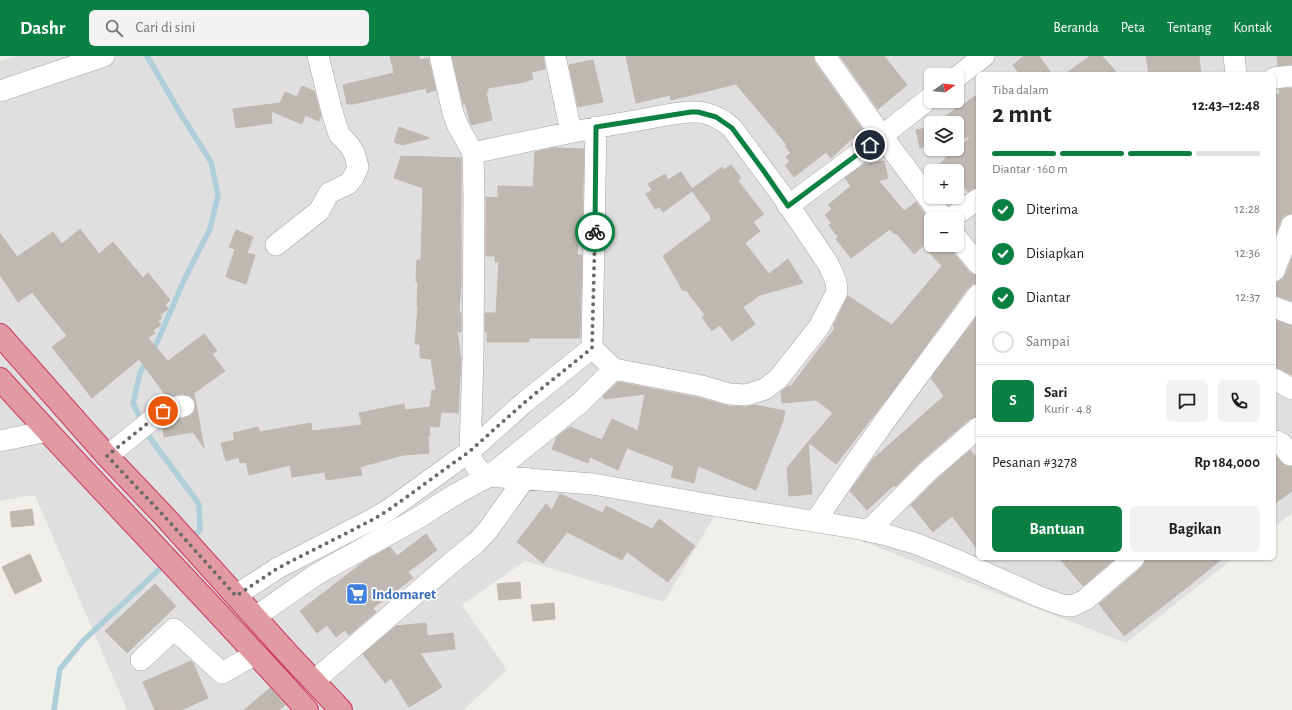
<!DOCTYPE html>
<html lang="id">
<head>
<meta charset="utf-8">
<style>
  body { margin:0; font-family:"Alegreya Sans",sans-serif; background:#f2f2f2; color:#222; height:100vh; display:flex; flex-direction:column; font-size:15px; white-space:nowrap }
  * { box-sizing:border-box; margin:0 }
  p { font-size:13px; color:#767676 }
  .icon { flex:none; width:22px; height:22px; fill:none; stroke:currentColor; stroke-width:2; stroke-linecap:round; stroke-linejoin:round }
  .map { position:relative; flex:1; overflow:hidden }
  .sheet { position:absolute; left:976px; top:16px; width:300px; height:488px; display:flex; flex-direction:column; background:#fff; border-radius:6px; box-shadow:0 1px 3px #0004 }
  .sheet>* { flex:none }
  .needle { width:26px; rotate:76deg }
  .controls { position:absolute; left:924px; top:12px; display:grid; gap:8px }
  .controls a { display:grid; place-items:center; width:40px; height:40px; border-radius:6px; background:#fff; box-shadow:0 1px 3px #0004; font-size:20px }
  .pin { position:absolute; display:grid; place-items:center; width:34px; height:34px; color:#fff; margin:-17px; border:2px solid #fff; border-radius:50%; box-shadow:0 1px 4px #0007 }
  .courier { position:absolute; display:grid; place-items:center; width:40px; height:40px; margin:-20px; border:3px solid #0b8043; border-radius:50%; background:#fff; color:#222; box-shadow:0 1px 5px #0007 }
  .head em { font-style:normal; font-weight:700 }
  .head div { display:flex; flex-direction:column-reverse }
  .head { display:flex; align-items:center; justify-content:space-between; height:68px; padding:0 16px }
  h1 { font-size:26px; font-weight:700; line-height:30px }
  .bar { display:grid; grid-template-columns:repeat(4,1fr); gap:6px 4px; align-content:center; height:48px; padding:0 16px }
  .bar i { height:5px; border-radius:3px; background:#e0e0e0 }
  .bar .selected { background:#0b8043 }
  .bar p { grid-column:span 4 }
  .line { display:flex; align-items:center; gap:10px; padding:0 16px; border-top:1px solid #e0e0e0 }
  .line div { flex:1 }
  .round { display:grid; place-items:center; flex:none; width:42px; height:42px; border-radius:6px; background:#f2f2f2 }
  ol { padding:0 16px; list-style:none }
  li { display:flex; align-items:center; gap:12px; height:44px }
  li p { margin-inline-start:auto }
  li .icon { padding:4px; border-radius:50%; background:#0b8043; color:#fff; stroke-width:4 }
  li:last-child { color:#767676 }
  li i { width:22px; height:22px; border:2px solid #e0e0e0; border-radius:50% }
  .button { display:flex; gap:8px; margin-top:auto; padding:8px 16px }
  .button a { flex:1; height:46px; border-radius:6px; background:#0b8043; color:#fff; font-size:16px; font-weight:700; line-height:46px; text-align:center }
  .button a+a { background:#f2f2f2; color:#222 }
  header { display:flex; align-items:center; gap:24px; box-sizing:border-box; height:56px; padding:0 20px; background:#0b8043; color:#fff }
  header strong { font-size:19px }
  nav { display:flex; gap:22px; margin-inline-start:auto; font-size:14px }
  .search { width:280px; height:36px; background:#f2f2f2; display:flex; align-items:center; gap:10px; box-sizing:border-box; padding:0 14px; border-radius:6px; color:#767676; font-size:15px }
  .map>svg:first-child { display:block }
  .residential { fill:#e0dfdf; fill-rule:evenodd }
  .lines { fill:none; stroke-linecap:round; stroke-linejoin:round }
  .stream { stroke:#aeceda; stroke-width:5.5 }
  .building { fill:#beb8b2; stroke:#c2b7ad }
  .minor-casing { stroke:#a3a3a3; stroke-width:22 }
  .highway-casing { stroke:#cd3864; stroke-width:24 }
  .minor { stroke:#fff; stroke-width:21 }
  .highway { stroke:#e199a2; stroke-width:22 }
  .done { stroke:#6a6a68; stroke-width:4; stroke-dasharray:0 7.2 }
  .route { stroke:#0b8043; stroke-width:5 }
  .labels { text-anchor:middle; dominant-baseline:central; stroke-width:3.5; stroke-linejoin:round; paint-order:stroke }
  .shop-label { font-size:15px; font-weight:bold; fill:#366cbe; stroke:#fff; text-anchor:start }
</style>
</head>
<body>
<header>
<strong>Dashr</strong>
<div class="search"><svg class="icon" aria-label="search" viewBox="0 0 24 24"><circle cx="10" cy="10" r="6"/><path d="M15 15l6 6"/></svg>Cari di sini</div>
<nav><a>Beranda</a><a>Peta</a><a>Tentang</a><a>Kontak</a></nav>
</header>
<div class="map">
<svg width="1292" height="654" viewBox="0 0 1292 654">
  <rect width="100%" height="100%" fill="#f1efe9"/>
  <path class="residential" d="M 18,0 L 1292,0 L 1292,457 L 1274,471 L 1274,18 L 978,18 L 978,502 L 1234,502 L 1126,587 L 804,463 L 719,452 L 664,546 L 525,505 L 462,549 L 507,614 L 463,654 L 127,654 L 35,439 L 0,445 L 0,5 ZM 931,19 L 957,19 L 957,45 L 931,45 ZM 931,67 L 957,67 L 957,93 L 931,93 ZM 931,115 L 957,115 L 957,141 L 931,141 ZM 931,163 L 957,163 L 957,189 L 931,189 Z"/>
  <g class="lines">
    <path class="stream" d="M 147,0 L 182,60 L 211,106 L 218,139 L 210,173 L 184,224 L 159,282 L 152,296
      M 142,366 L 133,347 L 140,317 L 147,304
      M 146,374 L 150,382 L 199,448 L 200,474 L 191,483
      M 54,654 L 60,613 L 83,585 L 165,508"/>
  </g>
  <path class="building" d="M 390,0 L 419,0 L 420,4 L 428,2 L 436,34 L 427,37 L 426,32 L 353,48 L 347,48 L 343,29 L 394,17 Z
    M 452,0 L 543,0 L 545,13 L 531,16 L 533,23 L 524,26 L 488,32 L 488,36 L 486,36 L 492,64 L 471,69 L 465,47 L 463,48 Z
    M 626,0 L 813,0 L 815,7 L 862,73 L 831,102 L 826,96 L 794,121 L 785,109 L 790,106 L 786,101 L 791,97 L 785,90 L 787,89 L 736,28 L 671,44 L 670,39 L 636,47 Z
    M 840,0 L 884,0 L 907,29 L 878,53 Z
    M 1024,0 L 1039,0 L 1052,18 L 1020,18 L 1013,9 Z
    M 1090,0 L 1102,0 L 1118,18 L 1065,18 Z
    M 1146,0 L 1199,0 L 1201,18 L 1149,18 Z
    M 1277,0 L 1292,0 L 1292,8 L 1278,10 Z
    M 593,4 L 603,46 L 578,51 L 569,9 Z
    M 302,30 L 314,35 L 321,60 L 319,65 L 305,59 L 302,68 L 271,55 L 272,67 L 236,72 L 233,53 L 280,47 L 285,36 L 297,41 Z
    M 1292,32 L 1292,157 L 1285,159 L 1281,164 L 1274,182 L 1274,50 L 1276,50 L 1275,38 L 1280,38 L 1279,33 Z
    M 978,38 L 978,131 L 968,136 L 957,123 L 957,115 L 931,115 L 931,126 L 926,119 L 972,80 L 957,84 L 957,67 L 937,67 L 959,50 L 960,51 Z
    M 399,71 L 430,82 L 402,89 L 394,86 Z
    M 931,71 L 931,89 L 920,92 L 916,74 Z
    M 554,92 L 584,93 L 582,169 L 580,169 L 577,199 L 582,199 L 580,282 L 529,282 L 529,286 L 487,286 L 487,276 L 485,276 L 485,257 L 496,257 L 499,206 L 495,206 L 495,200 L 486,200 L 486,141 L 498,142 L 498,130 L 533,131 L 535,96 Z
    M 401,100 L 461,102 L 461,227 L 459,257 L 461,257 L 461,276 L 457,276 L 461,302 L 458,357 L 441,356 L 439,371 L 429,370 L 430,380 L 428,380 L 429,397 L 403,399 L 360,411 L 362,419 L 326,424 L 325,416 L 292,421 L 290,409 L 249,419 L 246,406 L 240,407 L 239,401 L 226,405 L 221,387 L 235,384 L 233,377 L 258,371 L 260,376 L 311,367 L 312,375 L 362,369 L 359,357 L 404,348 L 405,354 L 430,351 L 432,334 L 436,335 L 431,303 L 420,302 L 420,288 L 415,288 L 418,250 L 417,250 L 418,226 L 416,226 L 417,204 L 421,204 L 423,132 L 394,122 Z
    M 884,105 L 888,122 L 879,125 L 904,155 L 916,146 L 931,166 L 931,193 L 936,189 L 947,189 L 969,216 L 973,219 L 978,220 L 978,227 L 973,228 L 968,232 L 889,340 L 836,408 L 808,386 L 833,357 L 816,344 L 782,347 L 781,336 L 788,330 L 791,330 L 835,272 L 833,270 L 848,240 L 892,269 L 942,210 L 923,190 L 914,198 L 896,177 L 894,178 L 890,173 L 851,202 L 836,183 L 838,181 L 829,169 L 832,167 L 825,159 L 832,153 L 828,149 L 851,130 L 845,122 L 863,109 Z
    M 731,109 L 741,122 L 738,125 L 764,158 L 753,166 L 760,175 L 745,187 L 769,218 L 788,203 L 803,227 L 760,239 L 743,251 L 755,268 L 732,285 L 720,269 L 712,275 L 702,261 L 705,259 L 686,234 L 683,235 L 663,200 L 711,164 L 710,162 L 711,161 L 692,135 L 663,156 L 659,151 L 655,153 L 646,138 L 652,134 L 648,128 L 665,118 L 668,124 L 681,116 L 692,133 L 722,111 L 724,114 Z
    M 80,173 L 99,198 L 113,186 L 143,222 L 148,217 L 170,244 L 165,249 L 168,253 L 160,259 L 162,262 L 158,265 L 161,269 L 153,274 L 155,277 L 148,282 L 168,305 L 204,278 L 217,295 L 212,298 L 225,315 L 194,337 L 204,392 L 193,376 L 164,381 L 163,371 L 169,366 L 191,360 L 195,354 L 196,348 L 193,342 L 188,339 L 182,338 L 167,341 L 139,303 L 92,342 L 52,291 L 67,280 L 32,236 L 18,246 L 0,219 L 0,177 L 17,201 L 53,176 L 62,188 Z
    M 236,174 L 253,181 L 247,197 L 255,199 L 246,228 L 226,221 L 235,193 L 229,191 Z
    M 1292,202 L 1292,245 L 1274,239 L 1275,227 L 1281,225 L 1285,220 Z
    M 978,259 L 978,360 L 970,363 L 919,407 L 895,431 L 894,429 L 867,454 L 850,435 L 873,403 L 944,340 L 931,322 Z
    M 1274,264 L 1292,270 L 1292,319 L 1280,313 L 1274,311 Z
    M 618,326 L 699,342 L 728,350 L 746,351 L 755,349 L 785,355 L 783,365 L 756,434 L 698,410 L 694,427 L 671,421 L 674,410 L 627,392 L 618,414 L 590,401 L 588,407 L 552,393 L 557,381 L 570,371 L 602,384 L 612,363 L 638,375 L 645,338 L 604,343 L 603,340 Z
    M 808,386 L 812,438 L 789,440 L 787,412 Z
    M 970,394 L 978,403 L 978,494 L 952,460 L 933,476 L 911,449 L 935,425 Z
    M 1274,398 L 1285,410 L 1292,411 L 1292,435 L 1274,448 Z
    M 560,438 L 603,457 L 606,450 L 652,473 L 659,463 L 695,490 L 668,526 L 627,496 L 622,504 L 567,476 L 543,507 L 517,486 L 546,448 L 552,454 Z
    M 32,453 L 34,469 L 12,471 L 10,456 Z
    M 426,478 L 437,494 L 408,516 L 413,522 L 373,552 L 376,556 L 349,579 L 345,574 L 336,581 L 327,569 L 317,577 L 300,555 L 366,504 L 390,491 L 397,500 Z
    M 30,498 L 42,525 L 15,538 L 2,511 Z
    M 1059,502 L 1116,502 L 1083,530 Z
    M 1146,502 L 1223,502 L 1190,529 L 1124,580 L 1099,548 L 1142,511 L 1145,506 Z
    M 520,526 L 521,542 L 499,544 L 497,528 Z
    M 155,528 L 176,550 L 127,597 L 105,575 Z
    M 554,547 L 555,563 L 533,565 L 531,549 Z
    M 426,567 L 427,580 L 453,577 L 455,593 L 420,597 L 442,631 L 409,651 L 391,622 L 385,627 L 363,598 L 396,570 Z
    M 191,605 L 193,607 L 208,642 L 181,654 L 155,654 L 143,626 Z
    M 270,632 L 285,649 L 279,654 L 244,654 Z"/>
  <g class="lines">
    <g class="minor-casing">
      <path id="minor" d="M 440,0 L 453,57 L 458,70 L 473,97 L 474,143 L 473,301 L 470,395 C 472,407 477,415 489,420 L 593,428 L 717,450 L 855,472 L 887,479 L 917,488 L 959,505 L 1040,541 L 1062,549 L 1072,550 L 1085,544 L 1134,502
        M 555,0 L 571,76
        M 825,0 L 882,80 L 944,163
        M 1234,0 L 1236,18
        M 957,21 L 984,0
        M 1274,22 L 1292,20
        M 0,35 L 104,0
        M 473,97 C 528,85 584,73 640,64 C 658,61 679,55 697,56 C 711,57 722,63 732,72 L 779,135 L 827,206 L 832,216 L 836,226 L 837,236 L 819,271 L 778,323 L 765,333 L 746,339 L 729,338 L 702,330 L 614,313 L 592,292 L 596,71
        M 788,150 L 882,80 L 931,41
        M 950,163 L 978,143
        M 957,182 L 978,208
        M 276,189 L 319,155 L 329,137 L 348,128 L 353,122 L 358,111 L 355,99 L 350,90 L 339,78 L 332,56 L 318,0
        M 1274,215 L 1292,169
        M 1274,251 L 1292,258
        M 1274,323 L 1292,333
        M 0,385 L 47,375
        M 1274,386 L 1276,385 L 1282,388 L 1290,399
        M 107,400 L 163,355 L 171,352 L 184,350
        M 815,466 C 866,388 923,314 978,239
        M 868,475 L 927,416 L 978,372
        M 236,539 L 278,512 L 373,463 L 390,453 L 470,395 L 525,346 L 592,292
        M 255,561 L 317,518 L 418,462 L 456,438 L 489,420 L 580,347 L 614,313
        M 141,604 L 174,573 L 222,617 L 256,598
        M 314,625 L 457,502 L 477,486 L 488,474 L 525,422"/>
    </g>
    <g class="highway-casing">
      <path id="highway" d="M 0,279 L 107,400 L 165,461 L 290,600 L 341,654
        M 0,323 C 101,435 206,542 307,654"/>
    </g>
    <use href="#minor" class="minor"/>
    <use href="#highway" class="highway"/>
  </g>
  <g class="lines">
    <path class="done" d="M 163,355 L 107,400 L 165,461 L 236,540 L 278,512 L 374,463 L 390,453 L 470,395 L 525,346 L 592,292 L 595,176"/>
    <path class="route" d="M 595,176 L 596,71 L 691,56 L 698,56 L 716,61 L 732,72 L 763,114 L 788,150 L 870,89"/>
  </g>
  <defs>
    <g id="supermarket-square" transform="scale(1.15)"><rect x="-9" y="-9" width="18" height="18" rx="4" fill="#3f7fe0" stroke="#fff"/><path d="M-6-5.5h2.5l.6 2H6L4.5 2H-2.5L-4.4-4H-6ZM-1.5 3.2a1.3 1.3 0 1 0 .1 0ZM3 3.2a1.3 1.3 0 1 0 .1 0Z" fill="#fff"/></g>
  </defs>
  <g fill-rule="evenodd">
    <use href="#supermarket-square" x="357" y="538"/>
  </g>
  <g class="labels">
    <g class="shop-label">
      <text x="372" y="538">Indomaret</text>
    </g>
  </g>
</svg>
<div class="controls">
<a><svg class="needle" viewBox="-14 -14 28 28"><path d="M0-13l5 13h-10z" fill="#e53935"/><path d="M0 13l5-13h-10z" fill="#767676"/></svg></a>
<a><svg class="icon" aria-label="layers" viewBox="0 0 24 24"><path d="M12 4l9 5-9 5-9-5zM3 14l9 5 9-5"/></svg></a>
<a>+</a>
<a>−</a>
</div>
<div class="pin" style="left:163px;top:355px;background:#ea580c"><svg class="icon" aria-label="bag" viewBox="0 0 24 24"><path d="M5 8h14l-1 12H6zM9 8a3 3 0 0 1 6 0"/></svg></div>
<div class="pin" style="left:870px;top:89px;background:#1f2937"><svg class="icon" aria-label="home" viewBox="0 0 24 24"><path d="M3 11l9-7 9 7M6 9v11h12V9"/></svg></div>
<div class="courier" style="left:595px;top:176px"><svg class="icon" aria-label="bike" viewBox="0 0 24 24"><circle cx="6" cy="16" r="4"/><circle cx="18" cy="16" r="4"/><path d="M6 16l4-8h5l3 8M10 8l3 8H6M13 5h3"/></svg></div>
<section class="sheet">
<div class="head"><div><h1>2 mnt</h1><p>Tiba dalam</p></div><em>12:43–12:48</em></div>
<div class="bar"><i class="selected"></i><i class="selected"></i><i class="selected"></i><i></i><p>Diantar · 160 m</p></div>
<ol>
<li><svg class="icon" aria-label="check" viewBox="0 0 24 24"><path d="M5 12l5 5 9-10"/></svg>Diterima<p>12:28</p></li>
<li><svg class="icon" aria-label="check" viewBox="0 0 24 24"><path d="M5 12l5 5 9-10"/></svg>Disiapkan<p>12:36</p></li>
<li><svg class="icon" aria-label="check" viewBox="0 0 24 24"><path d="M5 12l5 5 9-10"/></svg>Diantar<p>12:37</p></li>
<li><i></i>Sampai</li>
</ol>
<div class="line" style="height:72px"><b class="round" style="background:#0b8043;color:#fff">S</b><div><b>Sari</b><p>Kurir · 4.8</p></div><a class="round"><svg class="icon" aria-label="chat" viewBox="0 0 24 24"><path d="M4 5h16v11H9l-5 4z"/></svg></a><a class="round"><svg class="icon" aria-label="phone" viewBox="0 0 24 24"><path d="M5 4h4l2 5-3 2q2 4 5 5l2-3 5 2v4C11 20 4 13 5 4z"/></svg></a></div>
<div class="line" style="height:52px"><div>Pesanan #3278</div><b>Rp 184,000</b></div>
<div class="button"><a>Bantuan</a><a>Bagikan</a></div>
</section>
</div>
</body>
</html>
